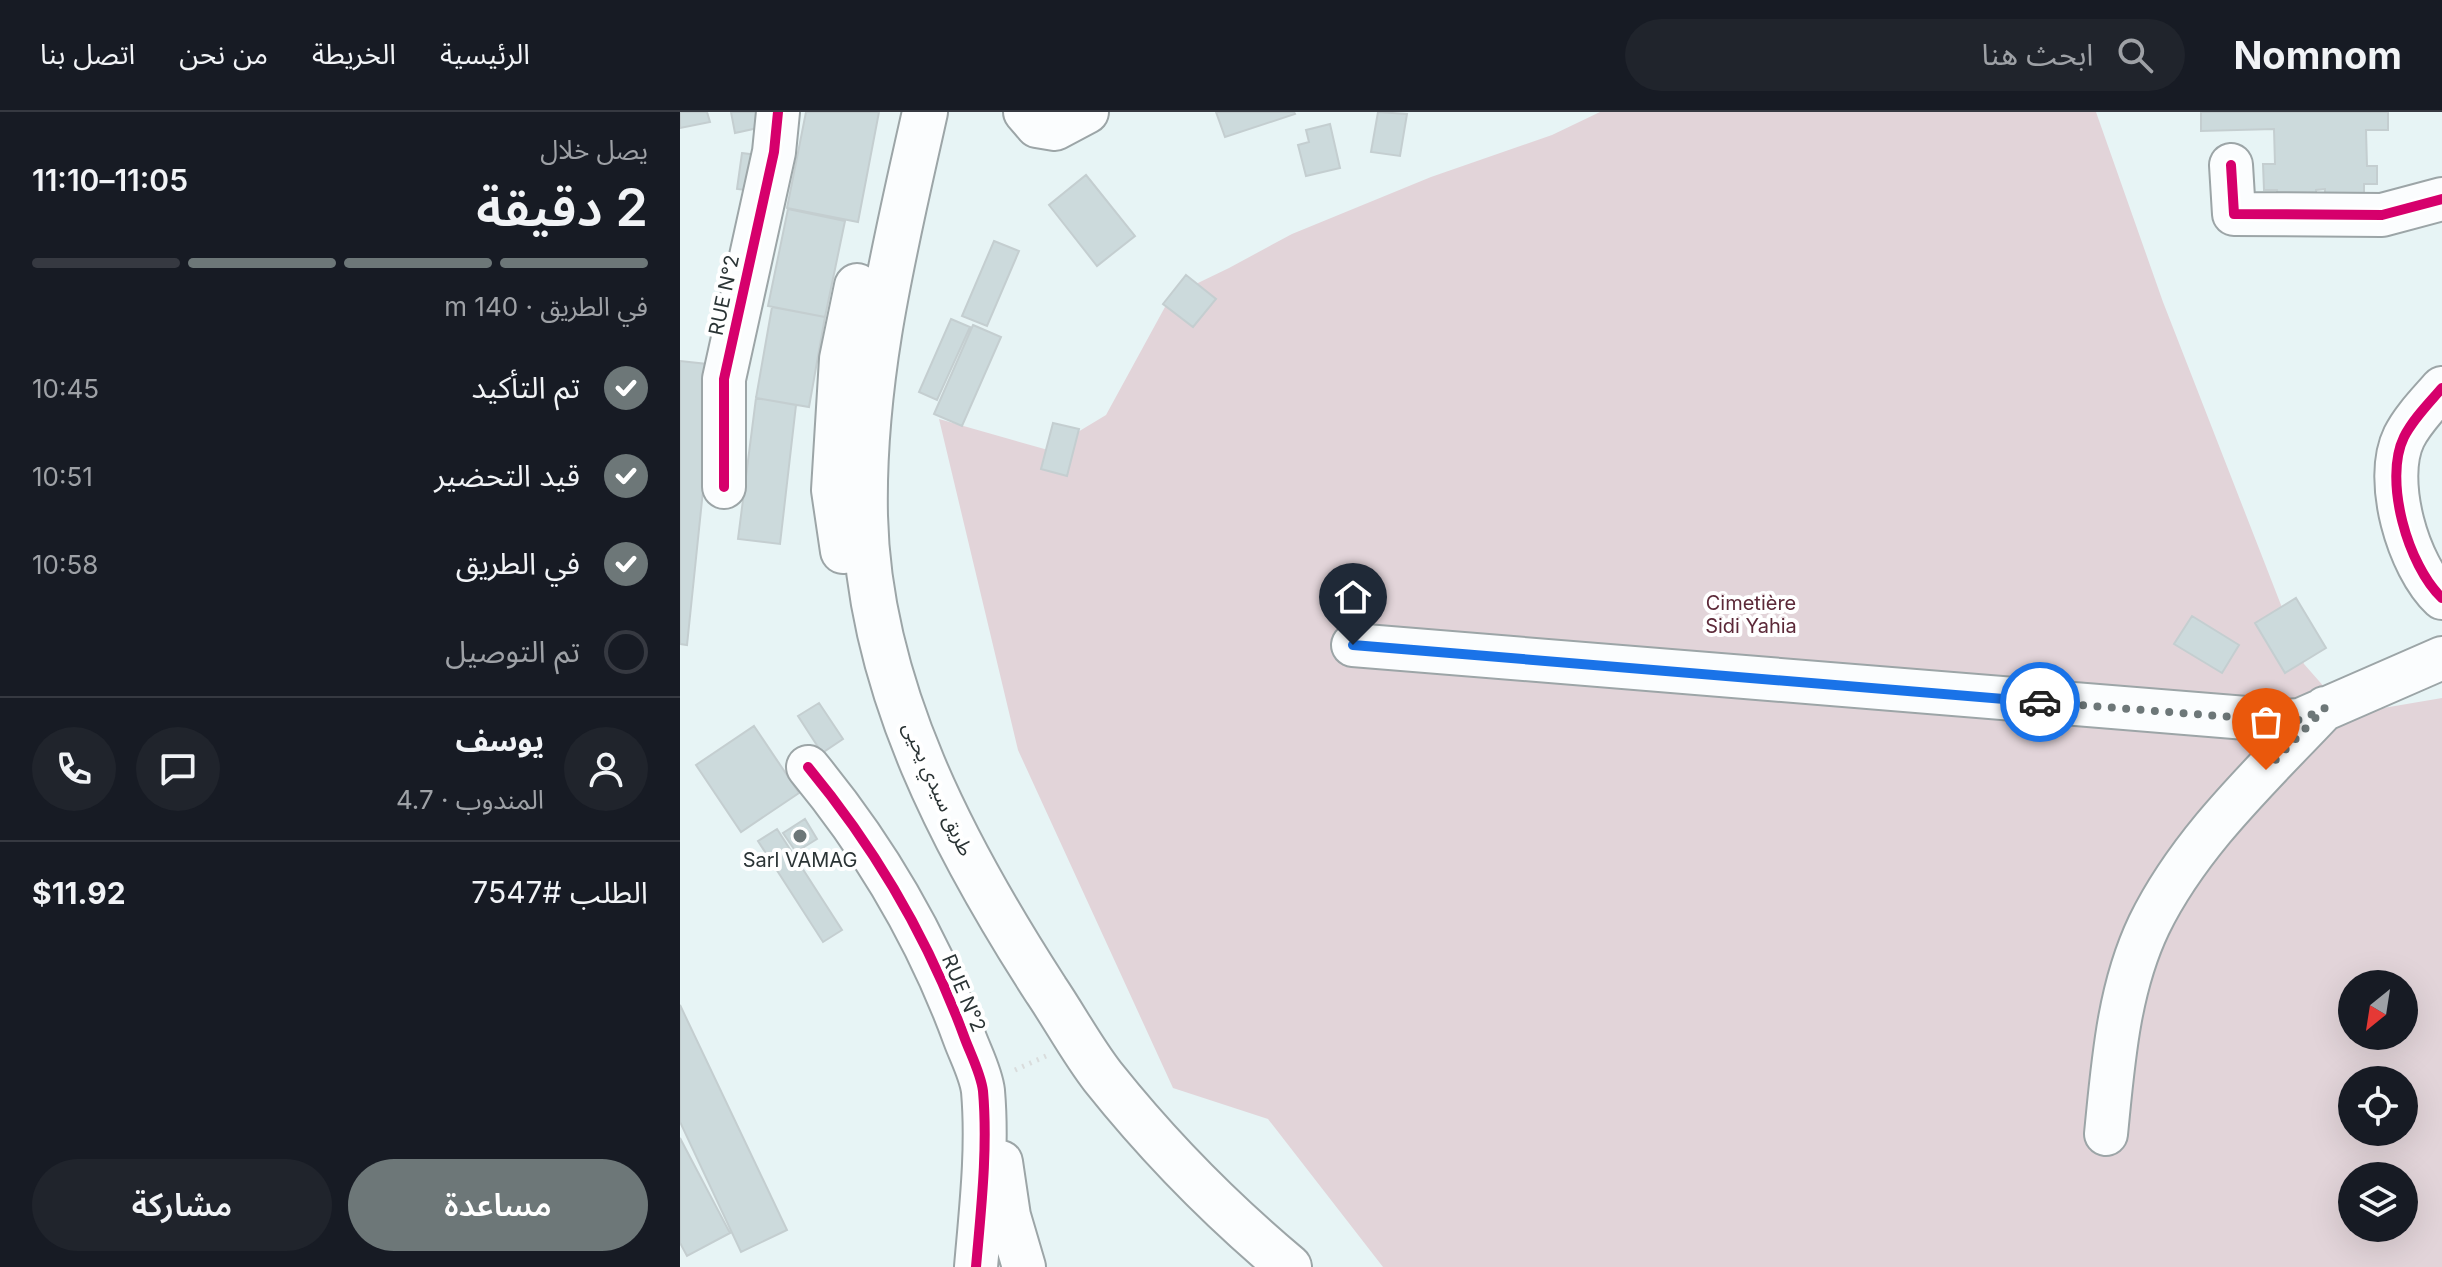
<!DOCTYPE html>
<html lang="ar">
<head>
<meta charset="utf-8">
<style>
  body { margin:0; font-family:Inter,"Noto Sans Arabic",sans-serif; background:#20242c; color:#f1f3f6; direction:rtl; height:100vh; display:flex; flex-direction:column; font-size:30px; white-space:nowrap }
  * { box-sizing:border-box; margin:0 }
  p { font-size:26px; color:#9ea1a6 }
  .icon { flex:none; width:44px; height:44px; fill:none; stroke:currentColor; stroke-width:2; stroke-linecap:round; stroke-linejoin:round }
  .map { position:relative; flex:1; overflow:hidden; direction:ltr }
  .panel { display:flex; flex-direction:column; background:#171b24; width:680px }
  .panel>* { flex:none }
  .needle { width:52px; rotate:210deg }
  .controls { position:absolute; left:1658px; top:858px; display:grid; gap:16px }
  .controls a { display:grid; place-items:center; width:80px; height:80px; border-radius:50%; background:#171b24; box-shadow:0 8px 32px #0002; font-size:40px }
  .pin { position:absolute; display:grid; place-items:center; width:68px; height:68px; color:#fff; margin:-82px -34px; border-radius:50% 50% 50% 0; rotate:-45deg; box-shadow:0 0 8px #0007 }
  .pin .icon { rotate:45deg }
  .courier { position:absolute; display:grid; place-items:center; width:80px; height:80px; margin:-40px; border:6px solid #1a73e8; border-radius:50%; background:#fff; color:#222; box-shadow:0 2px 10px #0007 }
  .summary em { font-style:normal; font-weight:600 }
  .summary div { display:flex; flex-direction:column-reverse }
  .summary { display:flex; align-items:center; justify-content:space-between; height:136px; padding:0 32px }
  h1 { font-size:52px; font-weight:600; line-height:60px }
  .bar { display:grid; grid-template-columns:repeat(4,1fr); gap:12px 8px; align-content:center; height:96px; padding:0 32px }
  .bar i { height:10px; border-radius:6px; background:#363941 }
  .bar .selected { background:#6d7778 }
  .bar p { grid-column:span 4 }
  .line { display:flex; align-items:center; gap:20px; padding:0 32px; border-top:2px solid #363941 }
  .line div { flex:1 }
  .round { display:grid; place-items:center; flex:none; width:84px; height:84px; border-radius:42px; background:#20242c }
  ol { padding:0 32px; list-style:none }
  li { display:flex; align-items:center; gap:24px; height:88px }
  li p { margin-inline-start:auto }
  li .icon { padding:8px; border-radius:50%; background:#6d7778; color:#fff; stroke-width:4 }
  li:last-child { color:#9ea1a6 }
  li i { width:44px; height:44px; border:4px solid #363941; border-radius:50% }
  .action { display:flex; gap:16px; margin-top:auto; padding:16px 32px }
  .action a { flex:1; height:92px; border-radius:48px; background:#6d7778; color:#fff; font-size:32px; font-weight:600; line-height:92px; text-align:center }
  .action a+a { background:#20242c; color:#f1f3f6 }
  header { display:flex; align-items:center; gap:48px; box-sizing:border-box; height:112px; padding:0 40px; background:#171b24; border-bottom:2px solid #363941 }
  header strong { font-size:38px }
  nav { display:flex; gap:44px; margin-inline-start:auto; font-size:28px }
  .search { width:560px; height:72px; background:#20242c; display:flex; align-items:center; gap:20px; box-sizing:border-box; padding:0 28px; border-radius:44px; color:#9ea1a6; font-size:30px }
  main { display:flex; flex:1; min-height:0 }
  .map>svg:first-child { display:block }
  .green { fill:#e2d4d9; fill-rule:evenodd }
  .building { fill:#ccdadc; stroke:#c4ced0; stroke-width:2 }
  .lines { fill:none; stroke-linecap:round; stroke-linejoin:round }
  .minor-casing { stroke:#9ca5a7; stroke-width:46 }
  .major-casing { stroke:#9ca5a7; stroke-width:48 }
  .path { stroke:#d9dcdc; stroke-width:5; stroke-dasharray:2 6; stroke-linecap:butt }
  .minor { stroke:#fbfdfe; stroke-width:42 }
  .major { stroke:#fbfdfe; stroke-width:44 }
  .cycleway-casing { stroke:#fff; stroke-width:15 }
  .cycleway { stroke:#d6006c; stroke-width:10 }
  .done { stroke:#6d7778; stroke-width:8; stroke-dasharray:0 14.4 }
  .route { stroke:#1a73e8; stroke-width:10 }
  .poi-dot { fill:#6d7778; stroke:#fff; stroke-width:3 }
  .labels { text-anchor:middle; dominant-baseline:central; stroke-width:8; stroke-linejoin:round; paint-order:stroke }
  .street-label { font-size:20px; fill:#2b3435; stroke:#fff }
  .park-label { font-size:20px; fill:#5c2938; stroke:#fff }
  .poi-label { font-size:20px; fill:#2b3435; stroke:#fff }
</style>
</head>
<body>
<header>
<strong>Nomnom</strong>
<div class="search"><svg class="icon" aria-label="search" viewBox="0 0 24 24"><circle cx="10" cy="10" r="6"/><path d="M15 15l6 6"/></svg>ابحث هنا</div>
<nav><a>الرئيسية</a><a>الخريطة</a><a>من نحن</a><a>اتصل بنا</a></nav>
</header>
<main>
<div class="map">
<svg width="1762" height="1155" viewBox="0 0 1762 1155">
  <rect width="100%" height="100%" fill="#e7f4f5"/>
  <path class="green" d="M 920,0 L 1416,0 L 1483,190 L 1624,552 L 1668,602 L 1762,586 L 1762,1155 L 703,1155 L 588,1007 L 493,976 L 338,638 L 259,307 L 368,338 L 426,303 L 491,184 L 549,156 L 612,122 L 751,65 L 872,23 ZM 1672,872 L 1724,872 L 1724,924 L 1672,924 ZM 1672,968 L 1724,968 L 1724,1020 L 1672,1020 ZM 1672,1064 L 1724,1064 L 1724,1116 L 1672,1116 Z"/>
  <path class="building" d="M 0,0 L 27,0 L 30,10 L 0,16 Z
    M 51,0 L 94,0 L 96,12 L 55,21 Z
    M 126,0 L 199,0 L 178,110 L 107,96 Z
    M 536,0 L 614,0 L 615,2 L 545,25 Z
    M 698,0 L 727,2 L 720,44 L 691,40 Z
    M 1521,0 L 1708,0 L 1708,18 L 1686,18 L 1687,54 L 1697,54 L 1697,72 L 1684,72 L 1684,85 L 1645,86 L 1645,77 L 1636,78 L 1636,86 L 1598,87 L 1597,78 L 1584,78 L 1583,52 L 1595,52 L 1594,17 L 1521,19 Z
    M 650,12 L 660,56 L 626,64 L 618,33 L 629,30 L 626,18 Z
    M 62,41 L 85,44 L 80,80 L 57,77 Z
    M 406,63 L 455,124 L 417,154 L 369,93 Z
    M 108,97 L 165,109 L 145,205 L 88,194 Z
    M 314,129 L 339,139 L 307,214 L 282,204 Z
    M 506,163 L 536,187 L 513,215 L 483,192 Z
    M 92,195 L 145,205 L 129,295 L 76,286 Z
    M 271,207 L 290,215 L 257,288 L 239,280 Z
    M 293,213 L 321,225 L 282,314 L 254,302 Z
    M 0,249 L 36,253 L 7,533 L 0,532 Z
    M 76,286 L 116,293 L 100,432 L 58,427 Z
    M 373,311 L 399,317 L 387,364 L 361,357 Z
    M 1616,486 L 1646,536 L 1605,561 L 1575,511 Z
    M 1512,504 L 1559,533 L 1542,561 L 1494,532 Z
    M 139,591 L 163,627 L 142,641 L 118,604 Z
    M 74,614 L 119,681 L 61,720 L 16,653 Z
    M 125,707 L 137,727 L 116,740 L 103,721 Z
    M 97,717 L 162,818 L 143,830 L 78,729 Z
    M 0,893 L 107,1118 L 61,1140 L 0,1010 Z
    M 0,1026 L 50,1121 L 7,1144 L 0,1131 Z"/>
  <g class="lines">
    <g class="minor-casing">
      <path id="minor" d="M 345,0 L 357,14 L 375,17 L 407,0
        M 1551,53 L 1554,102 L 1702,103 L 1762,87
        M 1762,276 C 1749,291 1733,307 1724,325 C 1703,368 1728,454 1762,486
        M 44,375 L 44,267 L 94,40 L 98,0
        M 673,533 L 1603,609 L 1620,608 L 1762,546
        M 128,655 C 195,736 249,828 285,927 C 291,943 301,962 303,979 C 308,1037 301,1097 296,1155
        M 1426,1022 C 1433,952 1438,878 1469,813 C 1510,729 1582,663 1645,596
        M 321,1050 L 329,1104 L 344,1155"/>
    </g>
    <g class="major-casing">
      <path id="major" d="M 245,0 C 215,135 182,265 185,404 C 189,576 275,737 366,878 C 385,906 402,938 423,965 C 478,1034 541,1098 609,1155
        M 163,439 L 154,378 L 162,247 L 177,174"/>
    </g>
    <path class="path" d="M 335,958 L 366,944"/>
    <use href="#minor" class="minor"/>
    <use href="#major" class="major"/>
    <g class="cycleway-casing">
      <path id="cycleway" d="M 1551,53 L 1554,102 L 1702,103 L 1762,87
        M 1762,276 C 1749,291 1733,307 1724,325 C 1703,368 1728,454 1762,486
        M 44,375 L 44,267 L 94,40 L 98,0
        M 128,655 C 195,736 249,828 285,927 C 291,943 301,962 303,979 C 308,1037 301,1097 296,1155"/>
    </g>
    <use href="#cycleway" class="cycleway"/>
  </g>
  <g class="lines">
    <path class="done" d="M 1360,590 L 1603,609 L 1620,608 L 1645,596 L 1586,658"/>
    <path class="route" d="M 673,533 L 1360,590"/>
  </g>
  <circle class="poi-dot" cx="120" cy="724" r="8"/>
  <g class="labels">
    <g class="street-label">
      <text transform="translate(44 183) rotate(-78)">RUE N°2</text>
      <text transform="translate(258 677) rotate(66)">طريق سيدي يحيى</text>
      <text transform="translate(284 881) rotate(67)">RUE N°2</text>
    </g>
    <g class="park-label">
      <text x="1071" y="491">Cimetière<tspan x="1071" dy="23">Sidi Yahia</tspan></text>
    </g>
    <g class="poi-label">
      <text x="120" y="748">Sarl VAMAG</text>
    </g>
  </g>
</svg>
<div class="controls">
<a><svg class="needle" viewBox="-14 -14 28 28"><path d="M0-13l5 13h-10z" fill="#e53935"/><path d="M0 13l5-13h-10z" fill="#9ea1a6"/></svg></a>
<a><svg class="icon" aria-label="locate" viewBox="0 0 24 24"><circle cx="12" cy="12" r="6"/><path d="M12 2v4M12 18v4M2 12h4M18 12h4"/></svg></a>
<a><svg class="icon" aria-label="layers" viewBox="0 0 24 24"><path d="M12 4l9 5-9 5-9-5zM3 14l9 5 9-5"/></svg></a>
</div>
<div class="pin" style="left:1586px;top:658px;background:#ea580c"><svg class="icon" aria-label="bag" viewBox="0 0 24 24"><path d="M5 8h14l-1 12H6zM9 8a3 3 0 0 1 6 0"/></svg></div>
<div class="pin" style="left:673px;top:533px;background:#1f2937"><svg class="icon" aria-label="home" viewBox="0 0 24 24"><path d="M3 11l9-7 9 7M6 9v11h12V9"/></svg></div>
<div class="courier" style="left:1360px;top:590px"><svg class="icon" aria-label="car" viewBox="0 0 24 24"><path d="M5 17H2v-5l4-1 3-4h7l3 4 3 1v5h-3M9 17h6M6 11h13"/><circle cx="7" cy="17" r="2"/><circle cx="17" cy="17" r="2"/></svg></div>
</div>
<section class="panel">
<div class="summary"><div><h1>2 دقيقة</h1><p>يصل خلال</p></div><em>11:05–11:10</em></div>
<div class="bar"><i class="selected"></i><i class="selected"></i><i class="selected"></i><i></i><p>في الطريق · 140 m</p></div>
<ol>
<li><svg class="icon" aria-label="check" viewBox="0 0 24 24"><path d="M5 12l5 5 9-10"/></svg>تم التأكيد<p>10:45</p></li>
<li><svg class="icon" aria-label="check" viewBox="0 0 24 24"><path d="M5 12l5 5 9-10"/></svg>قيد التحضير<p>10:51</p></li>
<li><svg class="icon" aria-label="check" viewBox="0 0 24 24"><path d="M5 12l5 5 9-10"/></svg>في الطريق<p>10:58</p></li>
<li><i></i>تم التوصيل</li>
</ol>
<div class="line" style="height:144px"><a class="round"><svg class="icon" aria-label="person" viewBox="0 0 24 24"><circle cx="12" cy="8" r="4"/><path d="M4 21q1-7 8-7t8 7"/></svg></a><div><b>يوسف</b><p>المندوب · 4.7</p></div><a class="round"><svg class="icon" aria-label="chat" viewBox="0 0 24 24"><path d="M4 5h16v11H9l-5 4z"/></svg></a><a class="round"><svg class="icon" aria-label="phone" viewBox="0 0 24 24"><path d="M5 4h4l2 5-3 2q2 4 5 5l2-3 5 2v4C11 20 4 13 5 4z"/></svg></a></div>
<div class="line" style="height:104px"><div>الطلب #7547</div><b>$11.92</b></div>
<div class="action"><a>مساعدة</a><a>مشاركة</a></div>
</section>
</main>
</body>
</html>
